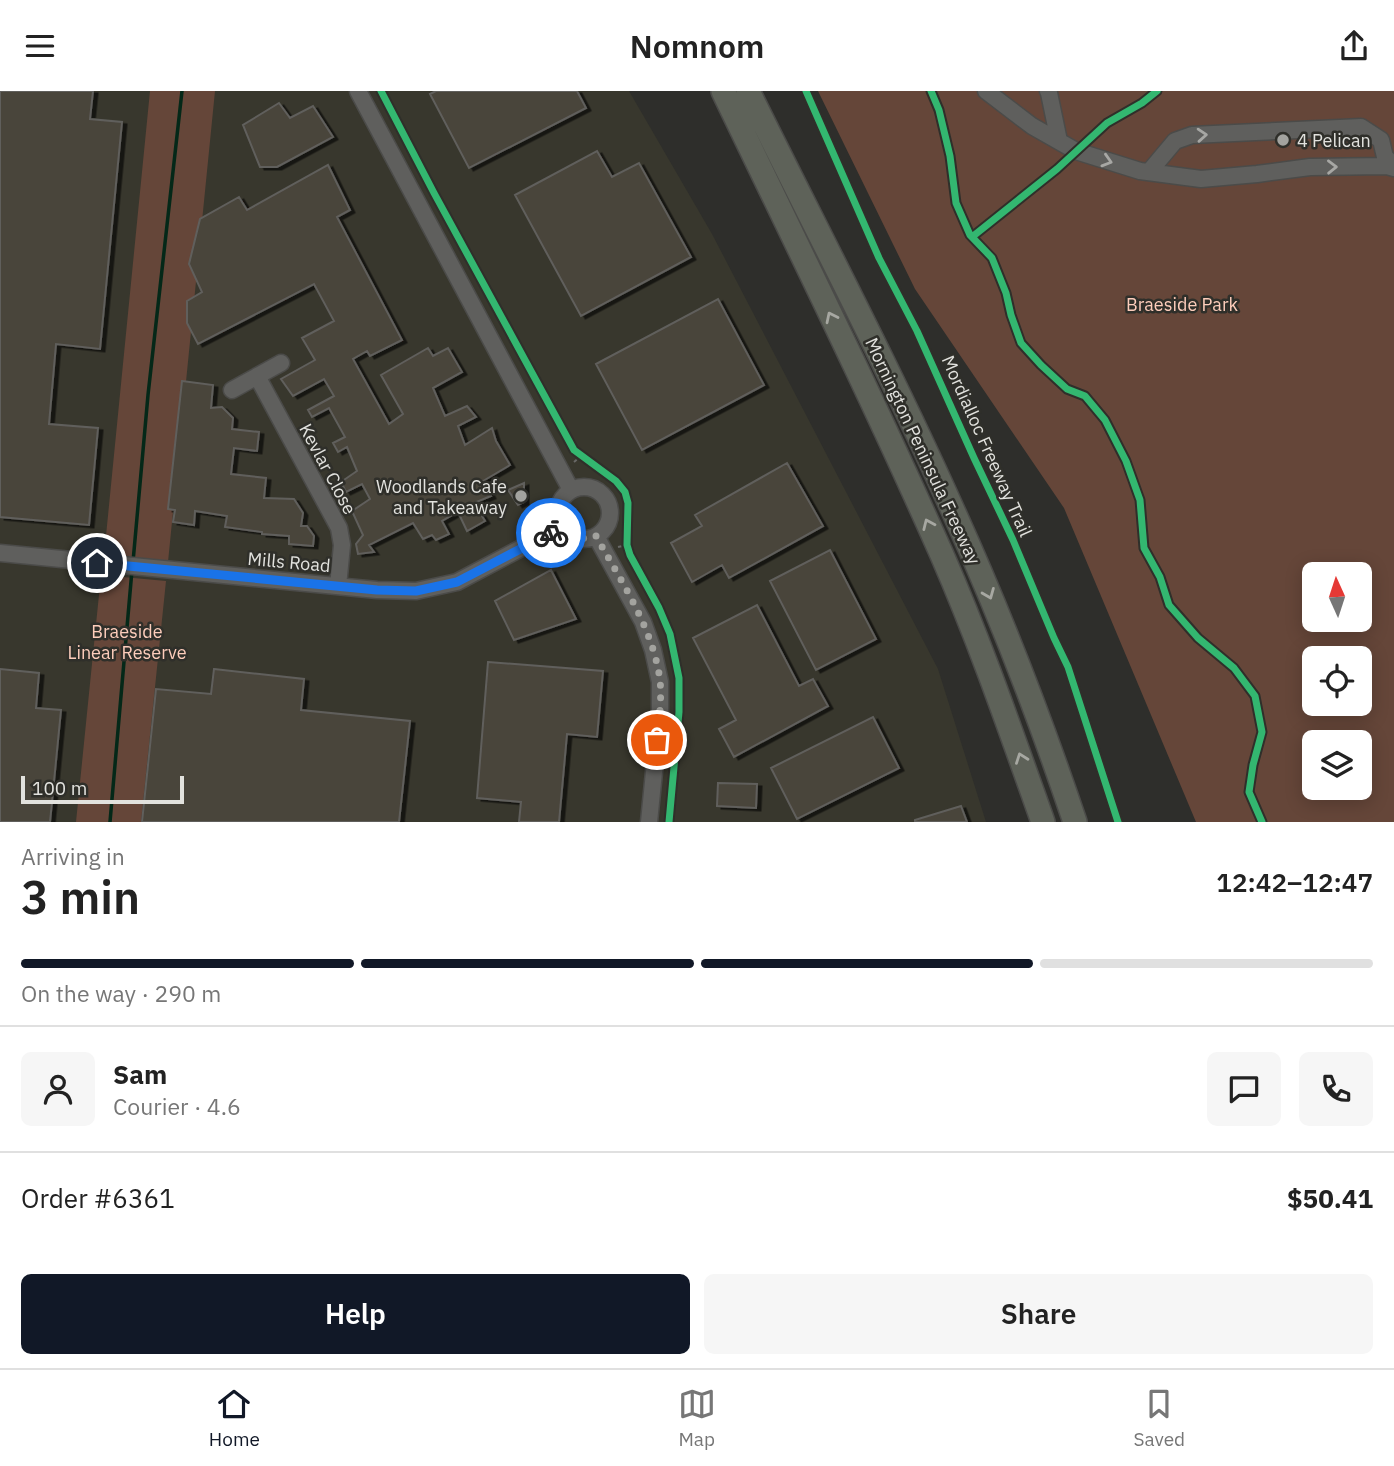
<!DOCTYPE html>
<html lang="en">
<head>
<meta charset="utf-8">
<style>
  body { margin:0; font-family:"IBM Plex Sans",sans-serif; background:#f6f6f6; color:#222; height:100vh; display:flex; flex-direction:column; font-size:26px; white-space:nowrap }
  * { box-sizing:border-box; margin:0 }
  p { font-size:23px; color:#767676 }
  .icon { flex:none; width:38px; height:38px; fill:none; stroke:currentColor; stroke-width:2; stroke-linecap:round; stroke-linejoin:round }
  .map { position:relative; height:731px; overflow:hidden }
  .details { display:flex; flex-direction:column; background:#fff; flex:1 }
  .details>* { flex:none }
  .needle { width:46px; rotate:357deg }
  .controls { position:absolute; left:1302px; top:471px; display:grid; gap:14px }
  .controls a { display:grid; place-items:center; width:70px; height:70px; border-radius:10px; background:#fff; box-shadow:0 4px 18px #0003; font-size:35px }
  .scale { position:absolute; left:21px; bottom:18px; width:163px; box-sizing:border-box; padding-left:7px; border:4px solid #e2e2de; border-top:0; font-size:19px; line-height:24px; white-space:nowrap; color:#e2e2de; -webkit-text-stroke:5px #2f2f2a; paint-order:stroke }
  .pin { position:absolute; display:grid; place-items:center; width:60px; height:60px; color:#fff; margin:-30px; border:4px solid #fff; border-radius:50%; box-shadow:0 2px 7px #0007 }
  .courier { position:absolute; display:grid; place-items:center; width:70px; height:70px; margin:-35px; border:5px solid #1a73e8; border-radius:50%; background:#fff; color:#222; box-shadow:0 2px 9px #0007 }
  .headline em { font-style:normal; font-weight:600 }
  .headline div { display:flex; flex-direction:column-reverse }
  .headline { display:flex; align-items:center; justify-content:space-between; height:119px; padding:0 21px }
  h1 { font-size:46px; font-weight:600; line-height:52px }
  .bar { display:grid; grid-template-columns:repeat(4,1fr); gap:10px 7px; align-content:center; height:84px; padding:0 21px }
  .bar i { height:9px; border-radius:5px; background:#e0e0e0 }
  .bar .on { background:#111827 }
  .bar p { grid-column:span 4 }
  .line { display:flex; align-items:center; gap:18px; padding:0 21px; border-top:2px solid #e0e0e0 }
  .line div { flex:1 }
  .round { display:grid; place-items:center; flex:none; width:74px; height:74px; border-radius:10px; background:#f6f6f6 }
  .cta { display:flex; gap:14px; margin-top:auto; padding:14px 21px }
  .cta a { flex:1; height:80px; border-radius:10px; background:#111827; color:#fff; font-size:28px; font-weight:600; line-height:80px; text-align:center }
  .cta a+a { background:#f6f6f6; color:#222 }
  header { display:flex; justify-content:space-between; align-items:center; height:91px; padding:0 21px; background:#fff; font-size:32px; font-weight:600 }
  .tabs { display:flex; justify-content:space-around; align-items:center; height:98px; border-top:2px solid #e0e0e0; background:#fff; font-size:19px; color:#767676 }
  .tabs a { display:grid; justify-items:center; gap:4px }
  .tabs .on { color:#111827 }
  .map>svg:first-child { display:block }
  .built { fill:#38372d }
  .green { fill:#654639; fill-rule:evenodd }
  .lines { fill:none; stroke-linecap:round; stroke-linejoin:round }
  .stream { stroke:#042818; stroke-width:3.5 }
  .building { fill:#49443b; stroke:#605f5c; stroke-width:2; filter:url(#shadow) }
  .minor-casing { stroke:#4b4b49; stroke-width:19 }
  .highway-casing { stroke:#4b4b49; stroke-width:26 }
  .path { stroke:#686866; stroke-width:2; stroke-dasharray:3.5 5; stroke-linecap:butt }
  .minor { stroke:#5f5f5d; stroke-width:16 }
  .highway { stroke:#5e6259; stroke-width:23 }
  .cycleway-casing { stroke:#2f2f2a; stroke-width:11 }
  .cycleway { stroke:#33b770; stroke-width:7 }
  .oneway { stroke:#a7a7a4 }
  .oneway2 { stroke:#a7a8a2 }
  .done { stroke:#a3a39f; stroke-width:7; stroke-dasharray:0 12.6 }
  .route { stroke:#1a73e8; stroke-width:9 }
  .poi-dot { fill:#a3a39f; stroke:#2f2f2a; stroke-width:2.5 }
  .labels { text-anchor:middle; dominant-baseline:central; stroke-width:5; stroke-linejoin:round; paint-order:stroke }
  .poi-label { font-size:18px; fill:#e2e2de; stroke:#2f2f2a; text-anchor:start }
  .park-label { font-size:18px; fill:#fdcdbb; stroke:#2f2f2a }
  .street-label { font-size:18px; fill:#e2e2de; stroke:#2f2f2a }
</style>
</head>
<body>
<header><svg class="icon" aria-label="menu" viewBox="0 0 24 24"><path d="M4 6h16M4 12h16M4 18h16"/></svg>Nomnom<svg class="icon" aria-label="share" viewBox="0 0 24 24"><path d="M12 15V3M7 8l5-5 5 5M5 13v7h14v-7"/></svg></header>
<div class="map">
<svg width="1394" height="731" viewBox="0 0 1394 731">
  <defs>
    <filter id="shadow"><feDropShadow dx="4.5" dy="2.5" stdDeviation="0" flood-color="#0009"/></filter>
  </defs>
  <rect width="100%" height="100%" fill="#2e2e2b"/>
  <path class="built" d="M 0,0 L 629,0 L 712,143 L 938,578 L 986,731 L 0,731 Z"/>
  <path class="green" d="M 150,0 L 215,0 L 168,471 L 104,465 Z
    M 818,0 L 1394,0 L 1394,731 L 1196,731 L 1064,417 L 915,198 ZM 1314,483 L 1360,483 L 1360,528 L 1314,528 ZM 1314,567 L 1360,567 L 1360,612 L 1314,612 ZM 1314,651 L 1360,651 L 1360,696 L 1314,696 Z
    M 101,484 L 166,490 L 141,731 L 76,731 Z"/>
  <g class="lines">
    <path class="stream" d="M 133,471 L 148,304 L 182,0
      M 110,731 L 132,479"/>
  </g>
  <path class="building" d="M 0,0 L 93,0 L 90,28 L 122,31 L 100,258 L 56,253 L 49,333 L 98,337 L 89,434 L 0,426 Z
    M 436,0 L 577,0 L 586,17 L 469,77 L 430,3 Z
    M 279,12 L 290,27 L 313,15 L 333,46 L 277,76 L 260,76 L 243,34 Z
    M 597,60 L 612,86 L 639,72 L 691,166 L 581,225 L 515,104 Z
    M 328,74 L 350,119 L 337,126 L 402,249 L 370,265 L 367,260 L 353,268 L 389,333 L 403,323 L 381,284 L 428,257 L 433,265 L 448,257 L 462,281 L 433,297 L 445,325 L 467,315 L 476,326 L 458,335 L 465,354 L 492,337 L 496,350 L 510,374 L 483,390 L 491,405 L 474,412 L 485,430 L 467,440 L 458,421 L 442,430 L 449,443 L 436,449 L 432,444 L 423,448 L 413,432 L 369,454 L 374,461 L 358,463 L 356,453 L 363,444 L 352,420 L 370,408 L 362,393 L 346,401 L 341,391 L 357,380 L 347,356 L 338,361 L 333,352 L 345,346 L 329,317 L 312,326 L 308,319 L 334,305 L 324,288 L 293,305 L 281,288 L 315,269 L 302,247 L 334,230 L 314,193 L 198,253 L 187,232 L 187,210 L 202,201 L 189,173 L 200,128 L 239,106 L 247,119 Z
    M 718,208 L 764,294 L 642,359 L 596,273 Z
    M 182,290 L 213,294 L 211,317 L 222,316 L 233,327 L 232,338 L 259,341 L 257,360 L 234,357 L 231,383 L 266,387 L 264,407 L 294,408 L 303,422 L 301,435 L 307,435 L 314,445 L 313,455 L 289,453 L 289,445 L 262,443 L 262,441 L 225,436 L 227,425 L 195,420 L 194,434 L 173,431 L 175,419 L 168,418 Z
    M 787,372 L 823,435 L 729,487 L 722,474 L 692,491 L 671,452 L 702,435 L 695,424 Z
    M 524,392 L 524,411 L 518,414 L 508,399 Z
    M 830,459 L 876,548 L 816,579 L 770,490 Z
    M 551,479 L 576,528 L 514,549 L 495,510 Z
    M 757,514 L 799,595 L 813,588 L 828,615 L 734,666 L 719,638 L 736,629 L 693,547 Z
    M 488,571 L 603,580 L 597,646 L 567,643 L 559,731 L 519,731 L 521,711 L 477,707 Z
    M 0,578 L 39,582 L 36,617 L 61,619 L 50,731 L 0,731 Z
    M 214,578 L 304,588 L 301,619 L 410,630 L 399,731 L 142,731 L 156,598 L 211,603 Z
    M 873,626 L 899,677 L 797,728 L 771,677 Z
    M 718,692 L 757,693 L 756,717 L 717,715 Z
    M 961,715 L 967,731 L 915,731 L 915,729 Z"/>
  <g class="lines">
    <g class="minor-casing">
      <path id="minor" d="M 358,0 L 571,399
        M 986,0 L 1032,35 L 1076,60 L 1140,80 L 1201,88 L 1257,83 L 1310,76 L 1387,75 L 1394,77
        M 1048,0 L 1049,2 L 1059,50
        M 1149,81 L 1175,50 L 1192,44 L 1361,36 L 1381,49 L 1385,66 L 1394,74
        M 257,285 L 339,437 L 342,454 L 338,495
        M 232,299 L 281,272
        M558 422a26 26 0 1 1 52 0a26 26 0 1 1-52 0Z
        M 596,445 L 643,531 L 653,559 L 660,591 L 660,621 L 649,731
        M 0,462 L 377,499 L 416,500 L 457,491 L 561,436"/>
    </g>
    <g class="highway-casing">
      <path id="highway" d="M 723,0 C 797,154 873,308 942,464 C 980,551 1011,641 1043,731
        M 748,0 C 816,138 888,275 951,415 C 998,518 1039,624 1075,731"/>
    </g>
    <path class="path" d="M 574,371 L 581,365
      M 618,456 L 627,454"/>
    <use href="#minor" class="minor"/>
    <use href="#highway" class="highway"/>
    <g class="cycleway-casing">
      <path id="cycleway" d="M 381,0 L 434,102 L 574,359 L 616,390 L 625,401 L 628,412 L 627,454 L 630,464 L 659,517 L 670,543 L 679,587 L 679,621 L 669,731
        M 806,0 L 879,167 L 917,240 L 974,367 L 1013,449 L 1054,547 L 1068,576 L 1118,731
        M 931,0 L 939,19 L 950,65 L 956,112 L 970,144 L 992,167 L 1006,202 L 1011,224 L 1021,252 L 1041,274 L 1067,298 L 1085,305 L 1105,329 L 1126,370 L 1140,409 L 1144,457 L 1160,486 L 1169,514 L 1198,547 L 1234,577 L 1255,605 L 1262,641 L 1253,674 L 1249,701 L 1262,731
        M 972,146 L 1057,78 L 1107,32 L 1142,12 L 1157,0"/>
    </g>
    <use href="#cycleway" class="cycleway"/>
  </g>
  <defs><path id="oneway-chevron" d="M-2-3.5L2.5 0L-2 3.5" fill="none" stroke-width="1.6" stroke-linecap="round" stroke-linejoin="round" transform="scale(1.75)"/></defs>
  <g class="oneway">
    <use href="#oneway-chevron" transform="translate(1202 44) rotate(-4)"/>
    <use href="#oneway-chevron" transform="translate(1107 70) rotate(17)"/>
    <use href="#oneway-chevron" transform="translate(1332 76) rotate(-1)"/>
  </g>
  <g class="oneway2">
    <use href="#oneway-chevron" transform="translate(831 226) rotate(-116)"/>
    <use href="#oneway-chevron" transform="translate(928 433) rotate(-114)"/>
    <use href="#oneway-chevron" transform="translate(989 503) rotate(68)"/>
    <use href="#oneway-chevron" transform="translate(1021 667) rotate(-110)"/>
  </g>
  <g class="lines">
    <path class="done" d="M 551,442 L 562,436 C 571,447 582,450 596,445 C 621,490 653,537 660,589 C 662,608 659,629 657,649"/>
    <path class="route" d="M 97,472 L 377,499 L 416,500 L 457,491 L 551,442"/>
  </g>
  <g class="poi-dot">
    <circle cx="1283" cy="49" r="7"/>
    <circle cx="521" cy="405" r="7"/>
  </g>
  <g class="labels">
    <g class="poi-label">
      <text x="1297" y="49">4 Pelican</text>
      <text x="507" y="395" text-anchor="end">Woodlands Cafe<tspan x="507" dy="21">and Takeaway</tspan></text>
    </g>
    <g class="park-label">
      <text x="1182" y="213">Braeside Park</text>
      <text x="127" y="540">Braeside<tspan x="127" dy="21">Linear Reserve</tspan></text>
    </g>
    <g class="street-label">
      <text transform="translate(987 355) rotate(66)">Mordialloc Freeway Trail</text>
      <text transform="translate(923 360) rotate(65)">Mornington Peninsula Freeway</text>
      <text transform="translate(328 378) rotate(62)">Kevlar Close</text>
      <text transform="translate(289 471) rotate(5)">Mills Road</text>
    </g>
  </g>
</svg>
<div class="controls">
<a><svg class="needle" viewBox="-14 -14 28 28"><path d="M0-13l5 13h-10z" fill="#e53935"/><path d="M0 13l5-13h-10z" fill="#767676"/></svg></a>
<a><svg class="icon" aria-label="locate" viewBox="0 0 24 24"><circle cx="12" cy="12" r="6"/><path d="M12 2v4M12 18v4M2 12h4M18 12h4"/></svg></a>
<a><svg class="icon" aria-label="layers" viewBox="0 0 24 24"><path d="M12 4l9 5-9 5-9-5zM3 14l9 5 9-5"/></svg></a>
</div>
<div class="scale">100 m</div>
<div class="pin" style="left:657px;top:649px;background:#ea580c"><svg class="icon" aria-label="bag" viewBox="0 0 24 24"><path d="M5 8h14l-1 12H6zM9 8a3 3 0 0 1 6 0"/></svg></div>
<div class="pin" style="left:97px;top:472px;background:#1f2937"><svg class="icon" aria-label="home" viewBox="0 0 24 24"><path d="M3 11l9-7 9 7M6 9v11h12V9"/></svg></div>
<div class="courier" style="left:551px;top:442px"><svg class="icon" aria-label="bike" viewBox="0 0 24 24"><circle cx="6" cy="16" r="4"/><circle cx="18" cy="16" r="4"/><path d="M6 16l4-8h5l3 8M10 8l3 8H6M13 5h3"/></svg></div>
</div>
<section class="details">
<div class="headline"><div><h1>3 min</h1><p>Arriving in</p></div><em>12:42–12:47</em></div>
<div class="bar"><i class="on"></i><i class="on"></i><i class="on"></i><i></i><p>On the way · 290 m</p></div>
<div class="line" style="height:126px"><a class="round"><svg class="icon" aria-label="person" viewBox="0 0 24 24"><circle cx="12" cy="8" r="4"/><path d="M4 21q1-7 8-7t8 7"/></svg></a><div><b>Sam</b><p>Courier · 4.6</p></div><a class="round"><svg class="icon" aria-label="chat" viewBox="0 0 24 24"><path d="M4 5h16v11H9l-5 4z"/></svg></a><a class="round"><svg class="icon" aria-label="phone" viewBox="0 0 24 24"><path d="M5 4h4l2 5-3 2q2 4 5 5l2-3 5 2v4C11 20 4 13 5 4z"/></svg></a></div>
<div class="line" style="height:91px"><div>Order #6361</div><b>$50.41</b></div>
<div class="cta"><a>Help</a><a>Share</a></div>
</section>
<nav class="tabs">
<a class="on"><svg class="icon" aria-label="home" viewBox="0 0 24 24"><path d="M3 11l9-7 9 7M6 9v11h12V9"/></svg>Home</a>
<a><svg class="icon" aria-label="map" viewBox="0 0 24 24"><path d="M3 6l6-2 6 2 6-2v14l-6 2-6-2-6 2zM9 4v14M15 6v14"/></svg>Map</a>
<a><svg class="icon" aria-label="saved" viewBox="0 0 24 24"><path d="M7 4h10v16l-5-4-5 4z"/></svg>Saved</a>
</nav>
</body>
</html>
